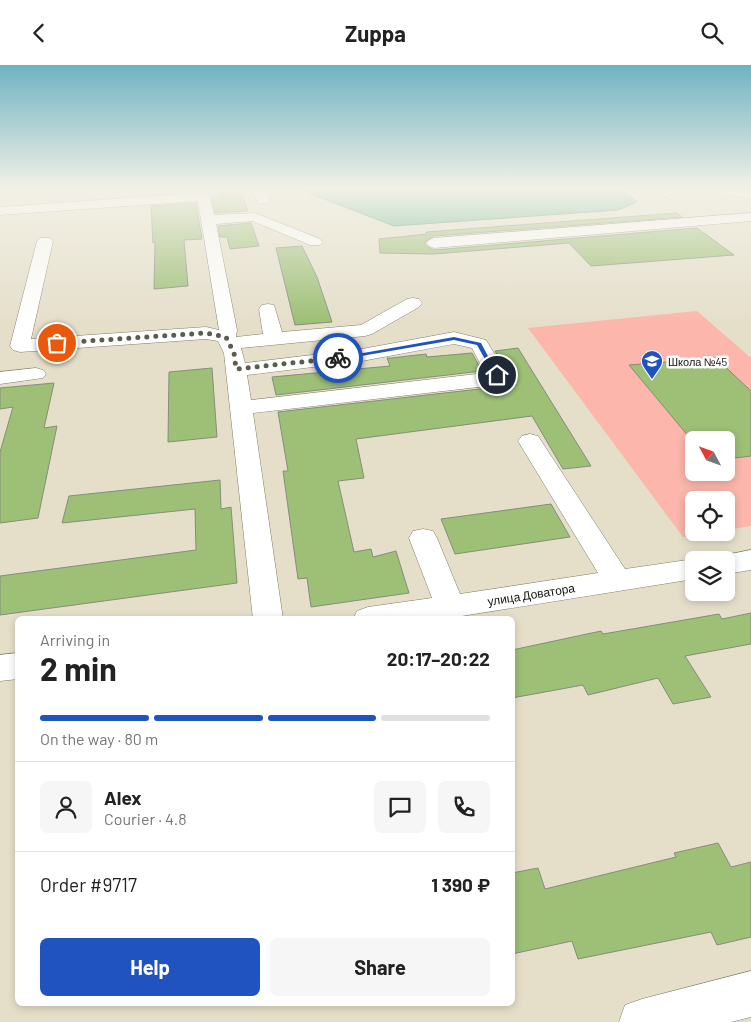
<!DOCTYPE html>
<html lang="en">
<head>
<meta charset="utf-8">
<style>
  body { margin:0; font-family:Barlow,sans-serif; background:#f6f6f6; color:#222; height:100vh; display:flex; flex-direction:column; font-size:19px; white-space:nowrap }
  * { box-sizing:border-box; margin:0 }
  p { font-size:16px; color:#767676 }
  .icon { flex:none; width:28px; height:28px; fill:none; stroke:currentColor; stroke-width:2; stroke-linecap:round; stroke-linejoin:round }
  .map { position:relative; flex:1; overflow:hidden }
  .panel { position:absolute; left:15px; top:551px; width:500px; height:390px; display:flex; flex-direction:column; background:#fff; border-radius:8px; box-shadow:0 2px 8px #0003 }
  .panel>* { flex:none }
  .needle { width:32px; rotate:311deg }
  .controls { position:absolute; left:685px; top:366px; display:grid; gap:10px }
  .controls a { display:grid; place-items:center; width:50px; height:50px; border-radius:8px; background:#fff; box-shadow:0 2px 8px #0003; font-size:25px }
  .pin { position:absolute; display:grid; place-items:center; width:42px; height:42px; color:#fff; margin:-21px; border:2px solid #fff; border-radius:50%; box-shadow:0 1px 5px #0007 }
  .courier { position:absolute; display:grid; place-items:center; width:50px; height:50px; margin:-25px; border:4px solid #2053c0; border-radius:50%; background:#fff; color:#222; box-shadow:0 1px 6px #0007 }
  .overview em { font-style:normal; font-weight:700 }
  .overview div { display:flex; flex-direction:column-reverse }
  .overview { display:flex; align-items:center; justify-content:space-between; height:85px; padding:0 25px }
  h1 { font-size:32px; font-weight:700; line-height:38px }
  .bar { display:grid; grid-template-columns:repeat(4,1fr); gap:8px 5px; align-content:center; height:60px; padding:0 25px }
  .bar i { height:6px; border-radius:4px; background:#e0e0e0 }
  .bar .selected { background:#2053c0 }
  .bar p { grid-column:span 4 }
  .line { display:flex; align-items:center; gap:12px; padding:0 25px; border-top:1px solid #e0e0e0 }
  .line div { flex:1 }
  .round { display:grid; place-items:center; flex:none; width:52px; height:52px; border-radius:8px; background:#f6f6f6 }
  .button { display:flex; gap:10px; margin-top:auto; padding:10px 25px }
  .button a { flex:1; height:58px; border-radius:8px; background:#2053c0; color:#fff; font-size:20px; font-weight:700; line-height:58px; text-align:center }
  .button a+a { background:#f6f6f6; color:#222 }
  header { display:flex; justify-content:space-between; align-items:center; height:65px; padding:0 25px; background:#fff; font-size:22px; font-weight:700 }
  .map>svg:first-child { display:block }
  .green { fill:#fcb6ac; fill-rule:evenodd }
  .water { fill:#59b189; stroke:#448163 }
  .building { fill:#9dbf76; stroke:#858e7c }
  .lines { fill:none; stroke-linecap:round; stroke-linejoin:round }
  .minor-casing { stroke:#827d6a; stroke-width:1 }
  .minor { fill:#fff; fill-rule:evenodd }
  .route { fill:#2053c0 }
  .done { stroke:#5d5a4e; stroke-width:5; stroke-dasharray:0 9 }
  .labels { text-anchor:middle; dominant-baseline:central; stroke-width:5; stroke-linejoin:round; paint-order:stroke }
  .far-poi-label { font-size:11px; fill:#14120b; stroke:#fff; text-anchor:start }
  .street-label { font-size:12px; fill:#14120b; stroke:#fff }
</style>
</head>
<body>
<header><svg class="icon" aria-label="back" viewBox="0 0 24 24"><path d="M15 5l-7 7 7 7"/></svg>Zuppa<svg class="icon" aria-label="search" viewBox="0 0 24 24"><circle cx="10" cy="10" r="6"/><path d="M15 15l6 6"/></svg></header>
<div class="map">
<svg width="751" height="957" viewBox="0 0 751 957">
  <rect width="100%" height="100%" fill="#e5dfca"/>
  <path class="green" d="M 697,246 L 751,293 L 751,461 L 726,465 L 726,435 L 694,435 L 694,468 L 710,468 L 683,472 L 528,263 ZM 694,375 L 726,375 L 726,408 L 694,408 Z"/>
  <path class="water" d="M 298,124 L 624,124 L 637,137 L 618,145 L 394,161 Z"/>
  <path class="building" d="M 241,128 L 248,146 L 215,148 L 212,133 L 222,132 L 222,129 Z
    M 196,138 L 202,174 L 184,175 L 188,221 L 154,224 L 155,177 L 153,178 L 151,141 Z
    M 677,148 L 682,152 L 434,171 L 424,178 L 428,182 L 434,185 L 697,163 L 734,190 L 591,201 L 569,178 L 434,189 L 380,188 L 379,174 L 427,169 L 426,167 Z
    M 251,158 L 259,181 L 230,184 L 227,172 L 220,172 L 218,161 Z
    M 302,181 L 317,212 L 332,257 L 295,260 L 276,183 Z
    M 518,283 L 591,401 L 563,404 L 532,351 L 356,374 L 364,413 L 338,416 L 354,487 L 371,484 L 373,492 L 396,486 L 409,528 L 311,542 L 307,513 L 298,514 L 283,406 L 288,406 L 278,347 L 488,323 L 505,316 L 509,310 L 495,286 Z
    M 472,288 L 482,306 L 276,330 L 272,312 L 390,301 L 387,293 L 391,293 L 426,289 L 427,292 Z
    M 716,293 L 751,326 L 751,391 L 726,394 L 726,375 L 694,375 L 694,378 L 629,300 Z
    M 212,303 L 217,372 L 168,377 L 169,307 Z
    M 54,318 L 44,363 L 57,361 L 38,453 L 0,458 L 0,387 L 13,342 L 0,344 L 0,323 Z
    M 220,415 L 221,444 L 231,442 L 237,518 L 0,550 L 0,511 L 196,485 L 195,444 L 62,458 L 69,431 Z
    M 551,439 L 570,472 L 455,489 L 441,454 Z
    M 751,548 L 751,579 L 685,591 L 711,632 L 673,639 L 658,613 L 588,630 L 583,620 L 512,633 L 512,585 L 601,566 L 603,569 L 719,549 L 722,554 Z
    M 718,778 L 731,802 L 751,797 L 751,872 L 717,880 L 711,867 L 578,894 L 572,876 L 512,889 L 512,808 L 538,803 L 545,824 L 676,792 L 674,788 Z"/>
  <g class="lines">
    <g class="minor-casing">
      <path id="minor" d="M 194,124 L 208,124 L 214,150 L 255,148 L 320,174 L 323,177 L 320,180 L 310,180 L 253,156 L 216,159 L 237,265 L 236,272 L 263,269 L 259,244 L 262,240 L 268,239 L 274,240 L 282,267 L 361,260 L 407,234 L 413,233 L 419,234 L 422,238 L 419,242 L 372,269 L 365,271 L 241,283 L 245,298 L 362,284 L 454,267 L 486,275 L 507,310 L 504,314 L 487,321 L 253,348 L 283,554 L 253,554 L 224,288 L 218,276 L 206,274 L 20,287 L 13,285 L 10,281 L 37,176 L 40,173 L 50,173 L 53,176 L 31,274 L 206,262 L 219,265 L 198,136 L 0,150 L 0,142 L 197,128 ZM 454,279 L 472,283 L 485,308 L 251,335 L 247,310 L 362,296 Z
        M 252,124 L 265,124 L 270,135 L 268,138 L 258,138 Z
        M 653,124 L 669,124 L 673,128 L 666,132 Z
        M 712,124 L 751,126 L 751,134 L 718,128 Z
        M 751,148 L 751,156 L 434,183 L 429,181 L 426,178 L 429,175 L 434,173 Z
        M 36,303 L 43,305 L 46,309 L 43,313 L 0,319 L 0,307 Z
        M 530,369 L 538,371 L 625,504 L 694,494 L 698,495 L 694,495 L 694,514 L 443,554 L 353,554 L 357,546 L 368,542 L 432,533 L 409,473 L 413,466 L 423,464 L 433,466 L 437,473 L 460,529 L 598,508 L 518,376 L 522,371 Z
        M 751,485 L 751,505 L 726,509 L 726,495 L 714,495 L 716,492 Z
        M 18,588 L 18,614 L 0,616 L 0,590 Z
        M 751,906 L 751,952 L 731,957 L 619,957 L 625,940 L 642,934 Z"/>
    </g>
    <use href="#minor" class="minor"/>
  </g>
  <linearGradient id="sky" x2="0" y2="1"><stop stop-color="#6fb3c2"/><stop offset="0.48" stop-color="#f3f1e7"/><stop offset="1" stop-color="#f3f1e7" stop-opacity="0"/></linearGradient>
  <rect width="751" height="258" fill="url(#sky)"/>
  <path class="route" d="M 454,272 L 481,278 L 499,312 L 495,312 L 477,280 L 454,275 L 338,295 L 335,293 Z"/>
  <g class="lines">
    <path class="done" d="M 57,278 L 206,268 L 226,272 L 234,288 L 236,304 L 338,293"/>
  </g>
  <defs>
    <g id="school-pin" transform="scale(1.125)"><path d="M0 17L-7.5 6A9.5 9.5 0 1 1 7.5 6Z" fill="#2053c0" stroke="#fff"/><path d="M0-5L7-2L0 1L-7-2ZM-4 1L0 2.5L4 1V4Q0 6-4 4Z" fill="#fff"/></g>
  </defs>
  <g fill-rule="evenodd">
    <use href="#school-pin" x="652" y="296"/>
  </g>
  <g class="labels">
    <g class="far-poi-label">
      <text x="668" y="296">Школа №45</text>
    </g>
    <g class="street-label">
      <text transform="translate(531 529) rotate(-9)">улица Доватора</text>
    </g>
  </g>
</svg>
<div class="controls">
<a><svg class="needle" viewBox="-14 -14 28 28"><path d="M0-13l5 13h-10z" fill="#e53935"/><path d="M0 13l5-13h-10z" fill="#767676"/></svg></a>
<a><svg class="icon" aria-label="locate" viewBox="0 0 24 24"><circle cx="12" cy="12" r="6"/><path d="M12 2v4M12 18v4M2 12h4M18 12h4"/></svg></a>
<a><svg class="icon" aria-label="layers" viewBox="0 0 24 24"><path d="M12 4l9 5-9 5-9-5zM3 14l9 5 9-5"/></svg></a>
</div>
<div class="pin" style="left:57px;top:278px;background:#ea580c"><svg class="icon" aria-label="bag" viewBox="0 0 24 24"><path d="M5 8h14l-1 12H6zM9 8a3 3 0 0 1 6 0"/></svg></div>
<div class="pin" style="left:497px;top:310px;background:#1f2937"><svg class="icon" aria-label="home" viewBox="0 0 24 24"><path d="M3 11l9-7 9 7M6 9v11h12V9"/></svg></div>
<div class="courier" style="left:338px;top:293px"><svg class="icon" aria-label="bike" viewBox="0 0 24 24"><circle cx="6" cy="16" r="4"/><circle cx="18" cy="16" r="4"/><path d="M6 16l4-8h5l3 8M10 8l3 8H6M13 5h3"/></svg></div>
<section class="panel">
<div class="overview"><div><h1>2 min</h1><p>Arriving in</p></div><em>20:17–20:22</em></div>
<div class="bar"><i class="selected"></i><i class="selected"></i><i class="selected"></i><i></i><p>On the way · 80 m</p></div>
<div class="line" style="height:90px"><a class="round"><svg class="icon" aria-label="person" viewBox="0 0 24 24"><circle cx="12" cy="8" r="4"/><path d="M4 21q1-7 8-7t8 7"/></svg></a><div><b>Alex</b><p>Courier · 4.8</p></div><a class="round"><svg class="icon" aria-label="chat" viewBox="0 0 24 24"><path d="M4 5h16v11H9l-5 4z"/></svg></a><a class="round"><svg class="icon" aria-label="phone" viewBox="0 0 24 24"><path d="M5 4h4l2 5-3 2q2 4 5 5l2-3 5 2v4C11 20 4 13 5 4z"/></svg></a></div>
<div class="line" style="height:65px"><div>Order #9717</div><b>1 390 ₽</b></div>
<div class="button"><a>Help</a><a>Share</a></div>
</section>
</div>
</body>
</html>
